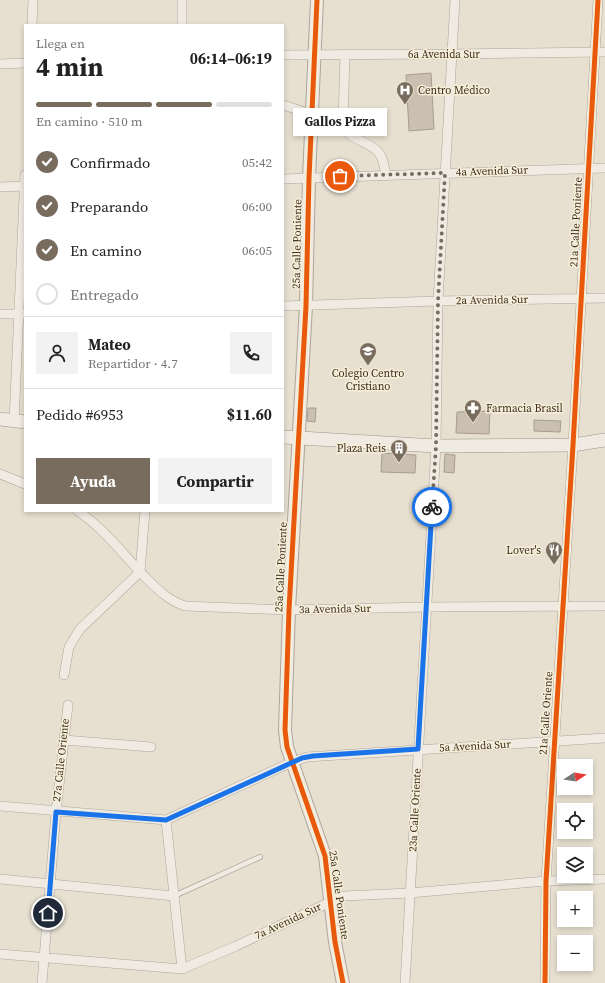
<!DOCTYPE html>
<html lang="es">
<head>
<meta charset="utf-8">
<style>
  body { margin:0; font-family:"Source Serif 4",serif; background:#f2f2f2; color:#222; height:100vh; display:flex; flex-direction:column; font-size:15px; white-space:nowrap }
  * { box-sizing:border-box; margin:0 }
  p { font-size:13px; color:#767676 }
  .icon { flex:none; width:22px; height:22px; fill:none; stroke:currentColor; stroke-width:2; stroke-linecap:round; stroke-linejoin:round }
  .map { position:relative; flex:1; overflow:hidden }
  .side { position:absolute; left:24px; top:24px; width:260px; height:488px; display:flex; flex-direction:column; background:#fff; border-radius:0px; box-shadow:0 2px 6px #0003 }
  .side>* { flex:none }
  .needle { width:26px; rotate:78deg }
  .controls { position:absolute; left:557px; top:759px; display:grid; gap:8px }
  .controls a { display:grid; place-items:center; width:36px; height:36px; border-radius:0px; background:#fff; box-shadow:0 2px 6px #0003; font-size:20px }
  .pin { position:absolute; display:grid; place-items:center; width:34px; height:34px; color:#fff; margin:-17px; border:2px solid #fff; border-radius:50%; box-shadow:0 1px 4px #0007 }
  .courier { position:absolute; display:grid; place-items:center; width:40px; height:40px; margin:-20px; border:3px solid #1a73e8; border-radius:50%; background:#fff; color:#222; box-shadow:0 1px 5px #0007 }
  .bubble { position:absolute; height:28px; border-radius:0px; background:#fff; box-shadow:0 2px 6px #0003; font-size:13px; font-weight:700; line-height:28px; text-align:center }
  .summary em { font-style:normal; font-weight:700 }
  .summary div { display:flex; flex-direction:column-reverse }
  .summary { display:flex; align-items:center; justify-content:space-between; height:68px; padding:0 12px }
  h1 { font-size:26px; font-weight:700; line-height:30px }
  .bar { display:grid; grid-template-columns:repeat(4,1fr); gap:6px 4px; align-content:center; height:48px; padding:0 12px }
  .bar i { height:5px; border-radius:3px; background:#e0e0e0 }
  .bar .active { background:#786c5e }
  .bar p { grid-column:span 4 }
  .line { display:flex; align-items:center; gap:10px; padding:0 12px; border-top:1px solid #e0e0e0 }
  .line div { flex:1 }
  .round { display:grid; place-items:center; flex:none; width:42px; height:42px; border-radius:0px; background:#f2f2f2 }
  ol { padding:0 12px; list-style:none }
  li { display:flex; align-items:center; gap:12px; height:44px }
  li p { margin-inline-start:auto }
  li .icon { padding:4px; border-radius:50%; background:#786c5e; color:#fff; stroke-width:4 }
  li:last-child { color:#767676 }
  li i { width:22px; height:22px; border:2px solid #e0e0e0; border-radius:50% }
  .button { display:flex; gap:8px; margin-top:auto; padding:8px 12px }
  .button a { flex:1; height:46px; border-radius:0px; background:#786c5e; color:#fff; font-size:16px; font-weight:700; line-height:46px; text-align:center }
  .button a+a { background:#f2f2f2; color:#222 }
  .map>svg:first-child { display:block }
  .building { fill:#cbbfb2; stroke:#a89c90 }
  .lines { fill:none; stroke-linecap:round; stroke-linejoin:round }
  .service-casing { stroke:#ada599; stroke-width:6 }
  .minor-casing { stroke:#ada599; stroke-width:10 }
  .tertiary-casing { stroke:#ada599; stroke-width:14 }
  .secondary-casing { stroke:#9c958a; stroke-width:14 }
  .service { stroke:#efebe3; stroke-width:4.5 }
  .minor { stroke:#efebe3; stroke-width:9 }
  .tertiary { stroke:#efebe3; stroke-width:12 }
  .secondary { stroke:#efebe3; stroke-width:13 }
  .cycleway-casing { stroke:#f7eed8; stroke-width:8 }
  .cycleway { stroke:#e8590c; stroke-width:5 }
  .done { stroke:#786c5e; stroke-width:4; stroke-dasharray:0 7.2 }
  .route { stroke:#1a73e8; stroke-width:5 }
  .labels { text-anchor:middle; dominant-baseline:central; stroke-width:3; stroke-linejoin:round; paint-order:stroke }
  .street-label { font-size:11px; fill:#3d2e20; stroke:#f7eed8 }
  .poi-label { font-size:11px; fill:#3d2e20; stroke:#f7eed8; text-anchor:start }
</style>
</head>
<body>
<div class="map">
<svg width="605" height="983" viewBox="0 0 605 983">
  <rect width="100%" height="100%" fill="#e7e0d1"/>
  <path class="building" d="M 431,73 L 434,129 L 409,131 L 406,75 Z
    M 308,408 L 316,408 L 315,422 L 307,421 Z
    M 490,411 L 489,434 L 456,433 L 457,412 Z
    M 534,420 L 561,421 L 560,432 L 534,431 Z
    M 382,453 L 416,455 L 415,473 L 381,472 Z
    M 445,454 L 455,455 L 454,473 L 444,472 Z"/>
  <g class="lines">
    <g class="service-casing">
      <path id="service" d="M 174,896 L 260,857"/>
    </g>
    <g class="minor-casing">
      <path id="minor" d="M 32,25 L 33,0
        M 182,25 L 182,0
        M 345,54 L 343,123 C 347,141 369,140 379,153 C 384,159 384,167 386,175
        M 283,55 L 452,54 L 605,52
        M 0,64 L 25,63
        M 283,105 L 311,114
        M 283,179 L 605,168
        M 0,187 L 25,186
        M 283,306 L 438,301 L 605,298
        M 0,314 L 25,314
        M 14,422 L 25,175
        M 0,474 L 25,484
        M 78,511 C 105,529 125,557 148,580 C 159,591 170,601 185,606 L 289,610 L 426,607 L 605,606
        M 64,675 L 69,647 L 80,629 L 140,572 L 145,511
        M 64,740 L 151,747
        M 0,806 L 166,820 L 292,762 L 307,757 L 605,738
        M 166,820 L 182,969
        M 0,879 L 174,896
        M 0,954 L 182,969 L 236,946 L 343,896 L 410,893 L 546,881 L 605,879
        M 42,983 L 56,812 L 68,705
        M 405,983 L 436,446 L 438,301 L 455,0
        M 545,983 L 546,881 L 573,445 L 598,0"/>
    </g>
    <g class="tertiary-casing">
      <path id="tertiary" d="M 317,0 L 309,178 L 306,306 L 289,610 L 285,730 L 287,747 L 325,856 L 335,942 L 343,983"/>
    </g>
    <g class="secondary-casing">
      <path id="secondary" d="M 0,419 L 25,422
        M 283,437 L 436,446 L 573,445 L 605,440"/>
    </g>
    <use href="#service" class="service"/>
    <use href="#minor" class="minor"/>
    <use href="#tertiary" class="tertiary"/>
    <use href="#secondary" class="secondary"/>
    <g class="cycleway-casing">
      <path id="cycleway" d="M 317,0 L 309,178 L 306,306 L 289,610 L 285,730 L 287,747 L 325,856 L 335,942 L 343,983
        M 545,983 L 546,881 L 573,445 L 598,0"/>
    </g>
    <use href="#cycleway" class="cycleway"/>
  </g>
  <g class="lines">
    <path class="done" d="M 340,176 L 445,173 L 438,301 L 436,446 L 432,507"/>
    <path class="route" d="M 48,913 L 56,812 L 166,820 L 302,758 L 313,756 L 418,749 L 432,507"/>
  </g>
  <defs>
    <g id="hospital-pin" transform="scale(0.9)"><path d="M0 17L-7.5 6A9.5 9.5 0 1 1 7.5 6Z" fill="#786c5e" stroke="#f7eed8"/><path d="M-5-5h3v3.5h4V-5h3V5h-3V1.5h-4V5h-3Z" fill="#fff"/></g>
    <g id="school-pin" transform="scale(0.9)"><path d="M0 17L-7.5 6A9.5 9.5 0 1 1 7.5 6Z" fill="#786c5e" stroke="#f7eed8"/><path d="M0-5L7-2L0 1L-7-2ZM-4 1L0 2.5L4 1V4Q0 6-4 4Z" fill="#fff"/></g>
    <g id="pharmacy-pin" transform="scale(0.9)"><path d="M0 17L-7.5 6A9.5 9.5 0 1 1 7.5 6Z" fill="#786c5e" stroke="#f7eed8"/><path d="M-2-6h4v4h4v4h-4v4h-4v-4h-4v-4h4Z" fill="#fff"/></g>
    <g id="building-pin" transform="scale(0.9)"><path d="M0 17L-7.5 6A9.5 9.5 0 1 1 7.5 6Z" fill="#786c5e" stroke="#f7eed8"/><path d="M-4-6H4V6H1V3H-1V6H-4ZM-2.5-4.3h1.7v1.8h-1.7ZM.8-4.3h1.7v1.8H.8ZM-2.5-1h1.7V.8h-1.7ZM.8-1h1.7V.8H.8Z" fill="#fff"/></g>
    <g id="restaurant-pin" transform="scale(0.9)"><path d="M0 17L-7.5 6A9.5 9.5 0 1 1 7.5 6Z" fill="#786c5e" stroke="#f7eed8"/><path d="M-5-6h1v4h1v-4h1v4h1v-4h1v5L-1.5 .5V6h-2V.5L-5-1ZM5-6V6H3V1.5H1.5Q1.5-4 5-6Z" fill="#fff"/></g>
  </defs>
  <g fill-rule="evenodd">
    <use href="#hospital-pin" x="405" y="90"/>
    <use href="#school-pin" x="368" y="351"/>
    <use href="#pharmacy-pin" x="473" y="408"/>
    <use href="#building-pin" x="399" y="448"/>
    <use href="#restaurant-pin" x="554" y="550"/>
  </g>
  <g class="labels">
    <g class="street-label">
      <text x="444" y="54">6a Avenida Sur</text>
      <text transform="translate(492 171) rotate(-2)">4a Avenida Sur</text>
      <text transform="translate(576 222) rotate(-87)">21a Calle Poniente</text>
      <text transform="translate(297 244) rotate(-89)">25a Calle Poniente</text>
      <text transform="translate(492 300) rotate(-1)">2a Avenida Sur</text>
      <text transform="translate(281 567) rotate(-87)">25a Calle Poniente</text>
      <text transform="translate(335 609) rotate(-1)">3a Avenida Sur</text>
      <text transform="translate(546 713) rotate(-86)">21a Calle Oriente</text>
      <text transform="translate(475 746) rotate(-3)">5a Avenida Sur</text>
      <text transform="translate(61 760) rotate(-84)">27a Calle Oriente</text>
      <text transform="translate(415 810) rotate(-87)">23a Calle Oriente</text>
      <text transform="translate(339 895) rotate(82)">25a Calle Poniente</text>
      <text transform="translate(288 921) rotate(-25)">7a Avenida Sur</text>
    </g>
    <g class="poi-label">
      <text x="418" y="90">Centro Médico</text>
      <text x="368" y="373" text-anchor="middle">Colegio Centro<tspan x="368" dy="13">Cristiano</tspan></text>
      <text x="486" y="408">Farmacia Brasil</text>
      <text x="386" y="448" text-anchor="end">Plaza Reis</text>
      <text x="541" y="550" text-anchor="end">Lover's</text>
    </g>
  </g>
</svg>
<div class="controls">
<a><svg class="needle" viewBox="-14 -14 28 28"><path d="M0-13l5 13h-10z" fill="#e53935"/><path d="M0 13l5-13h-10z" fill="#767676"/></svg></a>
<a><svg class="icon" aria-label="locate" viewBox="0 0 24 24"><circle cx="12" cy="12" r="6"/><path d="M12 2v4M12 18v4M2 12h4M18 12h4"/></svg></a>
<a><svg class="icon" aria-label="layers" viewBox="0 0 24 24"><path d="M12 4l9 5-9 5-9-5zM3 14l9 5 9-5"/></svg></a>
<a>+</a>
<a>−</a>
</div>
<div class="pin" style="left:340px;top:176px;background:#ea580c"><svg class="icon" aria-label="bag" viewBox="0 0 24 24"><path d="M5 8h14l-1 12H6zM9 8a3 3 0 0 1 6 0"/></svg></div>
<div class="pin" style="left:48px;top:913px;background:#1f2937"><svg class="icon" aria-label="home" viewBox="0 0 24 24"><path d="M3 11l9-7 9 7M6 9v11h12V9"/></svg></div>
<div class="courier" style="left:432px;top:507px"><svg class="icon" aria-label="bike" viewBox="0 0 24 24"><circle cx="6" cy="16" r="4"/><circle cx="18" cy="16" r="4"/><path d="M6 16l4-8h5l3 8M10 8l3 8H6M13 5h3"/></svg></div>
<div class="bubble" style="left:293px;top:108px;width:94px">Gallos Pizza</div>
<section class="side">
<div class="summary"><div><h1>4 min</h1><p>Llega en</p></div><em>06:14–06:19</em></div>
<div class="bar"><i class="active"></i><i class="active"></i><i class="active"></i><i></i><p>En camino · 510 m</p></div>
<ol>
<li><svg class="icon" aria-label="check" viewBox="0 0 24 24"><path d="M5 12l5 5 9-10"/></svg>Confirmado<p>05:42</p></li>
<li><svg class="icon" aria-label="check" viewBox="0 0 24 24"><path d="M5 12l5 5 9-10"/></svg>Preparando<p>06:00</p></li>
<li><svg class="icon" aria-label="check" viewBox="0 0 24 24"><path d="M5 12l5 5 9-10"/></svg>En camino<p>06:05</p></li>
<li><i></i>Entregado</li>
</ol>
<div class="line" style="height:72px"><a class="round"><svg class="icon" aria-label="person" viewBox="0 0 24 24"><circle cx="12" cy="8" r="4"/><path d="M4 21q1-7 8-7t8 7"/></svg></a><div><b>Mateo</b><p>Repartidor · 4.7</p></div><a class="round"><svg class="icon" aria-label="phone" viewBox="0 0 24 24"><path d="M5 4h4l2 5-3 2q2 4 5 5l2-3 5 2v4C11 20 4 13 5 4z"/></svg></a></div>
<div class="line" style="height:52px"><div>Pedido #6953</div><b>$11.60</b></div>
<div class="button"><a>Ayuda</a><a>Compartir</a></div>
</section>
</div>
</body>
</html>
